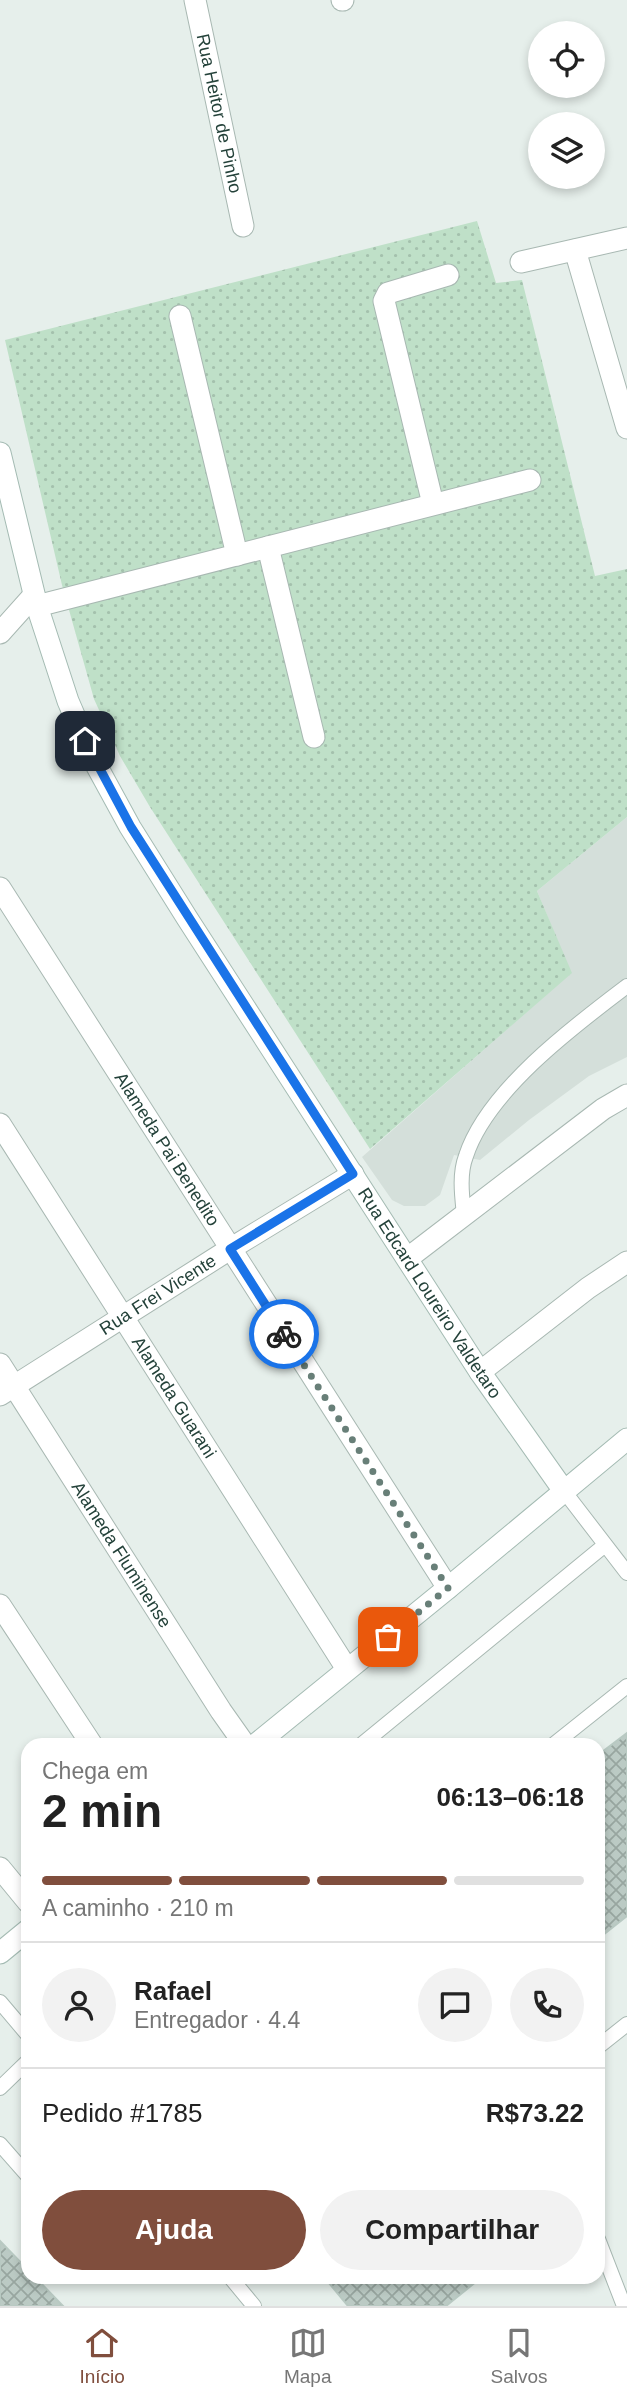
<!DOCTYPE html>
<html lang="pt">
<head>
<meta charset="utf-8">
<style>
  body { margin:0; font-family:Helvetica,sans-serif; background:#f2f2f2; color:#222; height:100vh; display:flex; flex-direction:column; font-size:26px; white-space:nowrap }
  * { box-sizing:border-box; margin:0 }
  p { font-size:23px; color:#767676 }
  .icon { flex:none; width:38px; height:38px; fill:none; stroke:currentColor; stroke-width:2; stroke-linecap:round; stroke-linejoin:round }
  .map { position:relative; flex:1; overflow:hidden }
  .drawer { position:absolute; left:21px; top:1738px; width:584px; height:546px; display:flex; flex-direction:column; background:#fff; border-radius:21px; box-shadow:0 4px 10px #0003 }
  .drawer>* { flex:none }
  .tools { position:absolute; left:528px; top:21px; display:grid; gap:14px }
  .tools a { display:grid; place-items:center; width:77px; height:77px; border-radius:50%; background:#fff; box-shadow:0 4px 10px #0003; font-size:35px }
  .pin { position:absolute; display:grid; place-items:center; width:60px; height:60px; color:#fff; margin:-30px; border-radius:14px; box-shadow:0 4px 10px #0006 }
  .courier { position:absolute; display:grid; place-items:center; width:70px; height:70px; margin:-35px; border:5px solid #1a73e8; border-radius:50%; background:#fff; color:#222; box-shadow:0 2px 9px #0007 }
  .summary em { font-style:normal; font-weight:800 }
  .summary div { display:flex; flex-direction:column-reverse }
  .summary { display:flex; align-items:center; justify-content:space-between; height:119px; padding:0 21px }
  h1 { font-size:46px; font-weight:800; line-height:52px }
  .bar { display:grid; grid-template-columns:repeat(4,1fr); gap:10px 7px; align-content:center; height:84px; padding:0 21px }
  .bar i { height:9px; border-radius:5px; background:#e0e0e0 }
  .bar .on { background:#804e3d }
  .bar p { grid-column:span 4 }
  .line { display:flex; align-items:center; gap:18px; padding:0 21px; border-top:2px solid #e0e0e0 }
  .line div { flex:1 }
  .round { display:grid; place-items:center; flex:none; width:74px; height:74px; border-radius:37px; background:#f2f2f2 }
  .action { display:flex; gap:14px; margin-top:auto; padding:14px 21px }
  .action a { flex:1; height:80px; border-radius:42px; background:#804e3d; color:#fff; font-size:28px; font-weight:800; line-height:80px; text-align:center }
  .action a+a { background:#f2f2f2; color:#222 }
  .tab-bar { display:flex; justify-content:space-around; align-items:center; height:98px; border-top:2px solid #e0e0e0; background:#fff; font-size:19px; color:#767676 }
  .tab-bar a { display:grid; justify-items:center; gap:4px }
  .tab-bar .on { color:#804e3d }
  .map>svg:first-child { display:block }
  .built { fill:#d4dfda }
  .park { fill:url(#park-dots) }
  .building { fill:url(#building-cross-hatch); stroke:#b8c9c2; stroke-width:2 }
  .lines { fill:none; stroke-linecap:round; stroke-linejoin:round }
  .lane-casing { stroke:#a8b8b2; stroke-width:16 }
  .street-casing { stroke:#a8b8b2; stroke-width:23 }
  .secondary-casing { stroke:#a4bbb3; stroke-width:23 }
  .lane { stroke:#fff; stroke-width:14 }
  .street { stroke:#fff; stroke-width:21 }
  .secondary { stroke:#fff; stroke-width:21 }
  .done { stroke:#687f78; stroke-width:7; stroke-dasharray:0 12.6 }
  .route { stroke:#1a73e8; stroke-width:9 }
  .labels { text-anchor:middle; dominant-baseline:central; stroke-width:5; stroke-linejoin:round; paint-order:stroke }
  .street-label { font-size:18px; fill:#24423a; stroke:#f7fbf9 }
</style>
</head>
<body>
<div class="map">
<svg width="627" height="2306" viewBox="0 0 627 2306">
  <defs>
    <pattern id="park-dots" width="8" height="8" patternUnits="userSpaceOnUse" patternTransform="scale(1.75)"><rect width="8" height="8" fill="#bfe0c8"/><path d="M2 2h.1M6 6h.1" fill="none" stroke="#a4c1ad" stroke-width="1.8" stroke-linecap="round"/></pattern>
    <pattern id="building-cross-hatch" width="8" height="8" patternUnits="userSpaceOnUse" patternTransform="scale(1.75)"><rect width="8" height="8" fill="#bbcac4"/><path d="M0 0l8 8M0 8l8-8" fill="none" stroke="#98a6a0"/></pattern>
  </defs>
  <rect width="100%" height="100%" fill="#e6efeb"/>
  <path class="built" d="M 627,817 L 627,1057 L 589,1076 L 529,1120 L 480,1160 L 454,1155 L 440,1195 L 425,1206 L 404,1206 L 392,1200 L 362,1157 L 571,973 L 537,891 Z"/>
  <path class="park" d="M 477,221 L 496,283 L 522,280 L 595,576 L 627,569 L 627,817 L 537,891 L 572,973 L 370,1149 L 150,807 L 120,756 L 94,699 L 62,585 L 5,340 Z"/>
  <path class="building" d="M 627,1733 L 627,1916 L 598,1939 L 598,1755 Z
    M 0,2241 L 28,2270 L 28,2277 L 35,2277 L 63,2306 L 0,2306 Z
    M 324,2277 L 482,2277 L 446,2306 L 348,2306 Z"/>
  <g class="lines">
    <g class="lane-casing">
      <path id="lane" d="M 464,1215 C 462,1196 459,1174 466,1156 C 487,1091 574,1026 627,986
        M 564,1491 L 627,1573
        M 361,1745 L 605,1545
        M 553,1745 L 627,1686
        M 0,2002 L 28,2035
        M 598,2047 L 627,2024
        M 0,2088 L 28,2061
        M 0,2144 L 28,2176
        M 598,2239 L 624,2306
        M 230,2277 L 254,2306"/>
    </g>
    <g class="street-casing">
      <g id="street">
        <path id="s1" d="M 195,0 L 243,226"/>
        <path d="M 342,0 L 343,0"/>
        <path d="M 575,250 L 627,428"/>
        <path d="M 521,262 L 627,238"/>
        <path d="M 180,316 L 237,555"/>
        <path d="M 433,504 L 384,301 L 388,293 L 448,275"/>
        <path d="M 268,547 L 314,737"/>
        <path d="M 37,606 L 530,480"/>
        <path d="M 0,633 L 34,595"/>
        <path id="s2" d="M 0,888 L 448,1588"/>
        <path id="s3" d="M 0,1124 L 347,1669"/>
        <path d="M 408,1258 L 603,1109 L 627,1095"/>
        <path id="s4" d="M 0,1364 L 221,1711 L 245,1745"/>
        <path d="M 480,1372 L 588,1288 L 627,1262"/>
        <path id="s5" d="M 0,1395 L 230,1249 L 353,1174"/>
        <path d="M 0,1605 L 92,1745"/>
        <path d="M 0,1868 L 28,1902"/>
      </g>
    </g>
    <g class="secondary-casing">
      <g id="secondary">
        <path id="s6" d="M 0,453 L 37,606 L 68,701 L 94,761 L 130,827 L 187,918 L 480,1372 L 564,1491"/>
        <path d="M 255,1745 L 448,1588 L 627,1439"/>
        <path d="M 0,1953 L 28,1930"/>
      </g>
    </g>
    <use href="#lane" class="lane"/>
    <use href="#street" class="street"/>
    <use href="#secondary" class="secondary"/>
  </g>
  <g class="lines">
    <path class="done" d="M 284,1334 L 448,1588 L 388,1637"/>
    <path class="route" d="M 85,741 L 131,827 L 353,1174 L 230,1249 L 284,1334"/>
  </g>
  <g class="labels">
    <g class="street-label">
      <text stroke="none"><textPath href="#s1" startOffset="116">Rua Heitor de Pinho</textPath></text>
      <text stroke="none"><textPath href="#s2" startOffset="310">Alameda Pai Benedito</textPath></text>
      <text stroke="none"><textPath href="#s6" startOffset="952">Rua Edcard Loureiro Valdetaro</textPath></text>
      <text stroke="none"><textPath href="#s5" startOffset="187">Rua Frei Vicente</textPath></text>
      <text stroke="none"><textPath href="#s3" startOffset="324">Alameda Guarani</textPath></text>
      <text stroke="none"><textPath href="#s4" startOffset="226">Alameda Fluminense</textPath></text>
    </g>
  </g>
</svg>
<div class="tools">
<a><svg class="icon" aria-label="locate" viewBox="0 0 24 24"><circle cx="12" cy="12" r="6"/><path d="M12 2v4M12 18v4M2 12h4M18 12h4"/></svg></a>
<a><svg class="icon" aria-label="layers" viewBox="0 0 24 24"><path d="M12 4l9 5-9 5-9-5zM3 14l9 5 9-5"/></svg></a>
</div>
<div class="pin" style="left:388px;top:1637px;background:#ea580c"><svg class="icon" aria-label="bag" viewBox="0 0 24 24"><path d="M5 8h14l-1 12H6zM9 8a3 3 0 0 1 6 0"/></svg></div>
<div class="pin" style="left:85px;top:741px;background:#1f2937"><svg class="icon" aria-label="home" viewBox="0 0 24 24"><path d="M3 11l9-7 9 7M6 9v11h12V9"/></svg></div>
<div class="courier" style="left:284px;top:1334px"><svg class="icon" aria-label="bike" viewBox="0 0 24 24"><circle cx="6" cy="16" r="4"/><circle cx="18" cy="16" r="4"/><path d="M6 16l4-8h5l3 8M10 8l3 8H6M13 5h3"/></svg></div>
<section class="drawer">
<div class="summary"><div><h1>2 min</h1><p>Chega em</p></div><em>06:13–06:18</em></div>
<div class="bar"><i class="on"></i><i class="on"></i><i class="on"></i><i></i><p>A caminho · 210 m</p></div>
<div class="line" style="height:126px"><a class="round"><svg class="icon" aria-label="person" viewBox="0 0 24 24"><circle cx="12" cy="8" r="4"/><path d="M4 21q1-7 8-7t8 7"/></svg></a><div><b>Rafael</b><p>Entregador · 4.4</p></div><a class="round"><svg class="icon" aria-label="chat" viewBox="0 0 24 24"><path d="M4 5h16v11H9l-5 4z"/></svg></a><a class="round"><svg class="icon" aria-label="phone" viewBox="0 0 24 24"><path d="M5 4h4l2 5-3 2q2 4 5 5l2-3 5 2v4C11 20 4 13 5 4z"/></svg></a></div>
<div class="line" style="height:91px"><div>Pedido #1785</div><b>R$73.22</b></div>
<div class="action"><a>Ajuda</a><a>Compartilhar</a></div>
</section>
</div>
<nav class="tab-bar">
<a class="on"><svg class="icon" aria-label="home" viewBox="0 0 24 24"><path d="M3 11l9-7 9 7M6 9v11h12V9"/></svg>Início</a>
<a><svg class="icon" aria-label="map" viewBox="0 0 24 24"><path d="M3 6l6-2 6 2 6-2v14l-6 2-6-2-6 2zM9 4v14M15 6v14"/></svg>Mapa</a>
<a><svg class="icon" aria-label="saved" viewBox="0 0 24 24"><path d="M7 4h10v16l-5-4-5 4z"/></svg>Salvos</a>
</nav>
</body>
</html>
